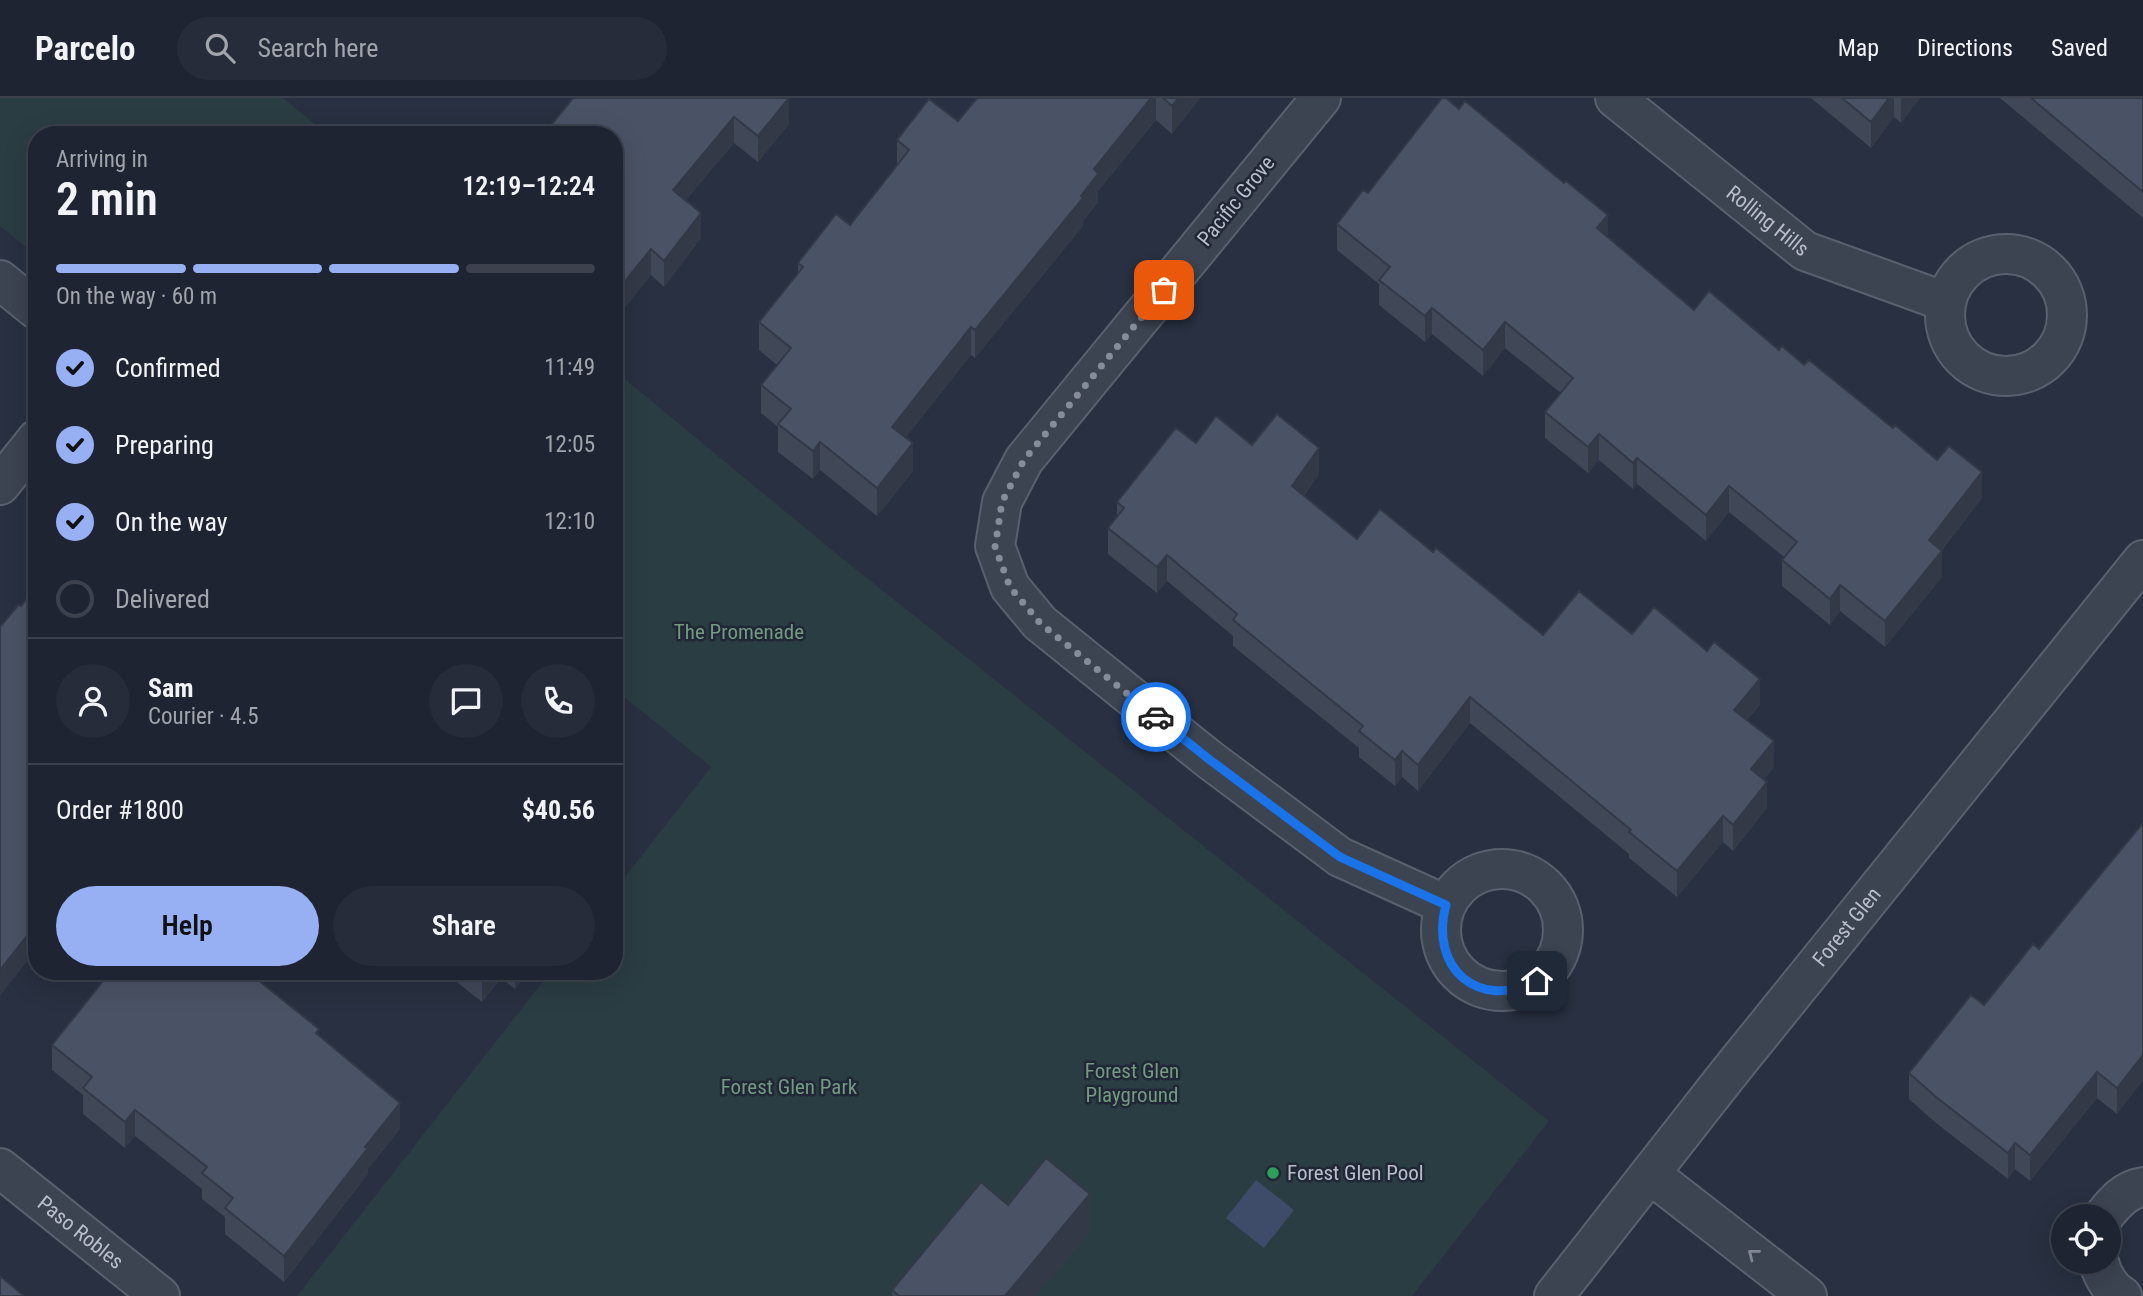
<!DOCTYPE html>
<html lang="en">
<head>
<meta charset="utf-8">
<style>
  body { margin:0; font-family:"Roboto Condensed",sans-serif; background:#262c39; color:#f1f3f6; height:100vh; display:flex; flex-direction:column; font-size:26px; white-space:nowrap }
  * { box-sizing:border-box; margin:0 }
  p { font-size:23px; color:#a1a4ab }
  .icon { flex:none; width:38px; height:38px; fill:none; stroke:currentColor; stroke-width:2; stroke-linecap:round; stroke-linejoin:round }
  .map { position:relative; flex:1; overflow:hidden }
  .sheet { position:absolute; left:28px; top:28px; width:595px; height:854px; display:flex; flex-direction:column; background:#1e2431; border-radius:28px; box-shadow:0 7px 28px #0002,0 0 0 2px #3c414d }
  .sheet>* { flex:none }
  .tools { position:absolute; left:2051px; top:1106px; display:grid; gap:14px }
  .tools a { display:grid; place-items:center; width:70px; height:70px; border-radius:50%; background:#1e2431; box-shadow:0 7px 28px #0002,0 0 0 2px #3c414d; font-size:35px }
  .pin { position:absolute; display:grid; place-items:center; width:60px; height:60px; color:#fff; margin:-30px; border-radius:14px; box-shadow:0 4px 10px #0006 }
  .courier { position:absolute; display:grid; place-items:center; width:70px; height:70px; margin:-35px; border:5px solid #1a73e8; border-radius:50%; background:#fff; color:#222; box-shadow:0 2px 9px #0007 }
  .summary em { font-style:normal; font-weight:600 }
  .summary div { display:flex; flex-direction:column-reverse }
  .summary { display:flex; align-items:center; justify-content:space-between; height:119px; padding:0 28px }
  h1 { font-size:46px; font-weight:600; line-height:52px }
  .bar { display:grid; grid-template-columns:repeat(4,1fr); gap:10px 7px; align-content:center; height:84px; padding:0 28px }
  .bar i { height:9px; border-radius:5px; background:#3c414d }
  .bar .current { background:#97b0f3 }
  .bar p { grid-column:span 4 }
  .line { display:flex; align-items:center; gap:18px; padding:0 28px; border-top:2px solid #3c414d }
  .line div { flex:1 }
  .round { display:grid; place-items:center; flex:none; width:74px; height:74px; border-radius:37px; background:#262c39 }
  ol { padding:0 28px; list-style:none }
  li { display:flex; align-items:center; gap:21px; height:77px }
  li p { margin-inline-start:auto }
  li .icon { padding:7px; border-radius:50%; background:#97b0f3; color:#111; stroke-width:4 }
  li:last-child { color:#a1a4ab }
  li i { width:38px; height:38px; border:4px solid #3c414d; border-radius:50% }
  .button { display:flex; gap:14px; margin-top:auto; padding:14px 28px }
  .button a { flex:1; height:80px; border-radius:42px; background:#97b0f3; color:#111; font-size:28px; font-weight:600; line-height:80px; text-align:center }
  .button a+a { background:#262c39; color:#f1f3f6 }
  header { display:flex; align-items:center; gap:42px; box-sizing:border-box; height:98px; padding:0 35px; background:#1e2431; border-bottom:2px solid #3c414d }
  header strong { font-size:33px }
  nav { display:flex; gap:38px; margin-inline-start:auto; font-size:24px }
  .search { width:490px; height:63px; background:#262c39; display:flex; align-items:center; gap:18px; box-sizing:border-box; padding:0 24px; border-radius:38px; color:#a1a4ab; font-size:26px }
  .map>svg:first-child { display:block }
  .green { fill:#2a3d42 }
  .water { fill:#3f4c69 }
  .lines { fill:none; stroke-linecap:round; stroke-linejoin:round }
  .minor-casing { stroke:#5a606e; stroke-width:42 }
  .tertiary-casing { stroke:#5a606e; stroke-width:42 }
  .minor { stroke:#3c4351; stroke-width:38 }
  .tertiary { stroke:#3c4351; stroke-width:38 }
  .wall { fill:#404757 }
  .shaded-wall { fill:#343947 }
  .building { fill:#4a5265; stroke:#343947; stroke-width:2 }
  .oneway { stroke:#818794 }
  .done { stroke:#868c9b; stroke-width:7; stroke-dasharray:0 12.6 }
  .route { stroke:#1a73e8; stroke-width:9 }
  .leisure-dot { fill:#2e9e5b; stroke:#212736; stroke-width:2.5 }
  .labels { text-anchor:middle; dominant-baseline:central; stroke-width:5; stroke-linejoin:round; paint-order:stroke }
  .street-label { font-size:21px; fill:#b9becb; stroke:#212736 }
  .park-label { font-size:21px; fill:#729b80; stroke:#212736 }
  .poi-label { font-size:21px; fill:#b9becb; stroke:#212736; text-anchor:start }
</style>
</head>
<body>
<header>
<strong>Parcelo</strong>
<div class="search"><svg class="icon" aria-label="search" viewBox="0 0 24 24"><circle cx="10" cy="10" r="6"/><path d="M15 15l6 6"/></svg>Search here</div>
<nav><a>Map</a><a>Directions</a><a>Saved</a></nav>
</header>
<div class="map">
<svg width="2143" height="1198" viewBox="0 0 2143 1198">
  <rect width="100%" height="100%" fill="#283041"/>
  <path class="green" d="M 0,0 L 283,0 L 328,37 L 37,37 L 37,158 L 0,128 Z
    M 614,272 L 838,457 L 1549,1023 L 1412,1198 L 297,1198 L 551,873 L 614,873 L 614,793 L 711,669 L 614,591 Z"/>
  <path class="water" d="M 1256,1082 L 1294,1112 L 1264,1150 L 1226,1120 Z"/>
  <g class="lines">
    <g class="minor-casing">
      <g id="minor">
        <path d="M 1321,0 L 1024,362 L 1002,404 L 995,448 L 1010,489 L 1040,525 L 1210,662 L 1340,759 L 1446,807"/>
        <path id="s1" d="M 1615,0 L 1805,153 L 1946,204"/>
        <circle cx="2006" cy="217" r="61"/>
        <path d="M 0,182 L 37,212"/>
        <path d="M 0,387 L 37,341"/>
        <circle cx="1502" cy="832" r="61"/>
        <path id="s2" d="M 0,1070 L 160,1198"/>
        <path d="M 2104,1118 C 2114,1105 2126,1091 2143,1089"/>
        <path d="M 2099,1164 C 2102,1177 2110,1191 2122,1198"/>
      </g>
    </g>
    <g class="tertiary-casing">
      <g id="tertiary">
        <path d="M 1650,1076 L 1807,1198"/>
        <path id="s3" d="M 1554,1198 L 1728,976 L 2143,462"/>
      </g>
    </g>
    <use href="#minor" class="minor"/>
    <use href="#tertiary" class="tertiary"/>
  </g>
  <path class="wall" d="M 573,0 L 789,26 L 758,64 L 734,45 L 686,102 L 701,140 L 664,189 L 651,177 L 614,223 L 614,37 Z
    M 977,0 L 1200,0 L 1172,36 L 1156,22 L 1098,93 L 1098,104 L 1083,123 L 1083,128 L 975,260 L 971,257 L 906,339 L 913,373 L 877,418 L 820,372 L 813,381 L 778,354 L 778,329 L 761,315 L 761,287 L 777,267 L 759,252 L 759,224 L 798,176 L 798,165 L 850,127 L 897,68 L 897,42 L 958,23 Z
    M 1811,0 L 1920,0 L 1901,25 L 1894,19 L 1871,50 Z
    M 2000,0 L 2143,0 L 2143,120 Z
    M 1368,95 L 1608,139 L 1694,212 L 1779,252 L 1804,267 L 1982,400 L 1942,452 L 1942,479 L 1885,549 L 1840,513 L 1830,527 L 1782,488 L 1782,462 L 1784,459 L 1729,414 L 1706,443 L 1637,386 L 1633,391 L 1599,362 L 1588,375 L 1545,340 L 1545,314 L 1561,295 L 1505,250 L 1483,278 L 1432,236 L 1425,244 L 1379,207 L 1379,186 L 1337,152 L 1337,126 Z
    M 1196,345 L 1252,347 L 1319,376 L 1304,398 L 1357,441 L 1433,454 L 1543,537 L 1632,536 L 1760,607 L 1747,622 L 1774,669 L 1764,681 L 1767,710 L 1733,753 L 1723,744 L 1677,799 L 1629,760 L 1629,756 L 1470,625 L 1418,693 L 1402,679 L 1395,688 L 1359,659 L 1359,650 L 1233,548 L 1233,538 L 1167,483 L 1157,495 L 1108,456 L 1108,430 L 1117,420 L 1117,404 Z
    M 2143,725 L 2117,1016 L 2097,1000 L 2030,1083 L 2015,1071 L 2008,1081 L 1936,1025 L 1909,1001 L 1909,975 L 1984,907 L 2039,851 Z
    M 91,873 L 247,873 L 319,937 L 400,1031 L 368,1071 L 368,1076 L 284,1184 L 225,1136 L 225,1119 L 202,1101 L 202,1091 L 135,1038 L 125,1050 L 83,1016 L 83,997 L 52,972 L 52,947 L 103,883 Z
    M 443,873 L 529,873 L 515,891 L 501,880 L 482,904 Z
    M 1008,1107 L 1090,1133 L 1035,1198 L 892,1198 L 892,1192 Z"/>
  <path class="shaded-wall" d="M 789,0 L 789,26 L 758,64 L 758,38 Z
    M 1151,0 L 1156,0 L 1156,22 L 1098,93 L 1098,104 L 1083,123 L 1083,128 L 975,260 L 975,232 L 1081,98 L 1094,71 Z
    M 1178,0 L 1200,0 L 1172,36 L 1172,8 Z
    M 1889,0 L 1894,0 L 1894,19 L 1871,50 L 1871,24 Z
    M 1901,0 L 1920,0 L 1901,25 Z
    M 734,19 L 734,45 L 673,118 L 673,92 Z
    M 701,115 L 701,140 L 664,189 L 664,163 Z
    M 1608,117 L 1608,143 L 1597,130 Z
    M 651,151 L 651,177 L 614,223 L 614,197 Z
    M 1432,210 L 1432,236 L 1425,244 L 1425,218 Z
    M 1505,224 L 1505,250 L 1483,278 L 1483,252 Z
    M 971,229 L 971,257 L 892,357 L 892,329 Z
    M 1599,336 L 1599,362 L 1588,375 L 1588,349 Z
    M 820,344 L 820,372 L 813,381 L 813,353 Z
    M 913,345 L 913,373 L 877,418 L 877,390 Z
    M 1319,350 L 1319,376 L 1292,414 L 1292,388 Z
    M 1637,360 L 1637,386 L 1633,391 L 1633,365 Z
    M 1982,374 L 1982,400 L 1929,468 L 1929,442 Z
    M 1729,388 L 1729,414 L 1706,443 L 1706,417 Z
    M 1942,453 L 1942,479 L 1885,549 L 1885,523 Z
    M 1167,457 L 1167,483 L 1157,495 L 1157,469 Z
    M 1840,487 L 1840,513 L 1830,527 L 1830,501 Z
    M 1760,581 L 1760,607 L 1734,638 L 1734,612 Z
    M 1470,599 L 1470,625 L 1418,693 L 1418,667 Z
    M 1774,643 L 1774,669 L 1751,697 L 1751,671 Z
    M 1402,653 L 1402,679 L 1395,688 L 1395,662 Z
    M 1767,684 L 1767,710 L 1733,753 L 1733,727 Z
    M 1723,718 L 1723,744 L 1677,799 L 1677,773 Z
    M 620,731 L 620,757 L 614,764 L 614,738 Z
    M 37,825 L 37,851 L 0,898 L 0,872 Z
    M 486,873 L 501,873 L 501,880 L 482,904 L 482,878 Z
    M 515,873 L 529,873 L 515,891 Z
    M 2143,957 L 2143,983 L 2117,1016 L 2117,990 Z
    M 2097,974 L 2097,1000 L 2030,1083 L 2030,1057 Z
    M 400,1005 L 400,1031 L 368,1071 L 368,1076 L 284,1184 L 284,1158 L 365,1049 Z
    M 135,1012 L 135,1038 L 125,1050 L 125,1024 Z
    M 2015,1045 L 2015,1071 L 2008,1081 L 2008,1055 Z
    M 1090,1096 L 1090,1133 L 1035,1198 L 1005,1198 Z"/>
  <path class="building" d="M 573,0 L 789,0 L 758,38 L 734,19 L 673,92 L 701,115 L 664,163 L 651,151 L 614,197 L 614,37 L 543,37 Z
    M 977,0 L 1151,0 L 1094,71 L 1098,76 L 1081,98 L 1083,100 L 975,232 L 971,229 L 892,329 L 913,345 L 877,390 L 820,344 L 813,353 L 778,326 L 791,311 L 761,287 L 791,250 L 759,224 L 803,169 L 798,165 L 836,116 L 850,127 L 909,52 L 897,42 L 929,1 L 958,23 Z
    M 1163,0 L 1178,0 L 1172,8 Z
    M 1442,0 L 1446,0 L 1459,11 L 1465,3 L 1564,85 L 1566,83 L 1608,117 L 1597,130 L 1694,212 L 1709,193 L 1779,252 L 1782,248 L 1804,267 L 1809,262 L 1893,330 L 1895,327 L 1937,362 L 1949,348 L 1982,374 L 1929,442 L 1942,453 L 1885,523 L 1840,487 L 1830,501 L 1782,462 L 1797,444 L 1729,388 L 1706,417 L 1637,360 L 1633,365 L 1599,336 L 1588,349 L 1545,314 L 1573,280 L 1505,224 L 1483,252 L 1432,210 L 1425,218 L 1379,182 L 1390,169 L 1337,126 L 1363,92 L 1368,95 Z
    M 1842,0 L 1889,0 L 1871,24 Z
    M 2031,0 L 2143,0 L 2143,94 Z
    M 1277,316 L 1319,350 L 1292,388 L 1357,441 L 1380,411 L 1433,454 L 1436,450 L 1543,537 L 1579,493 L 1632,536 L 1654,509 L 1707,553 L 1714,544 L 1760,581 L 1734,612 L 1774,643 L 1751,671 L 1767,684 L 1733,727 L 1723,718 L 1677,773 L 1629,734 L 1631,732 L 1470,599 L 1418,667 L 1402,653 L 1395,662 L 1359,633 L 1363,628 L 1233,522 L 1237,516 L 1167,457 L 1157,469 L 1108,430 L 1124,410 L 1117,404 L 1176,330 L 1196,345 L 1216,318 L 1252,347 Z
    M 37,488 L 37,825 L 0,872 L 0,529 L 19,506 L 21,508 Z
    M 2143,725 L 2143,957 L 2117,990 L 2097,974 L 2030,1057 L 2015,1045 L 2008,1055 L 1936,999 L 1909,975 L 1971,897 L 1984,907 L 2033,846 L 2039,851 Z
    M 614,727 L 620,731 L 614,738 Z
    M 111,873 L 247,873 L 319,931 L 316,935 L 400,1005 L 365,1049 L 368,1050 L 284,1158 L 225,1110 L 233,1100 L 202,1075 L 207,1069 L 135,1012 L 125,1024 L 83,990 L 92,979 L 52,947 Z
    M 476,873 L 486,873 L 482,878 Z
    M 1046,1060 L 1090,1096 L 1005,1198 L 899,1198 L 892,1192 L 981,1084 L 1008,1107 Z
    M 0,1178 L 24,1198 L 0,1198 Z"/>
  <defs><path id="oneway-chevron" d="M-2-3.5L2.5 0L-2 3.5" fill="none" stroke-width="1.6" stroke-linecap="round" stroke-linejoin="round" transform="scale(1.75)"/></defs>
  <use class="oneway" href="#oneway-chevron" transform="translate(1753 1156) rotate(-142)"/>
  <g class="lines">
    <path class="done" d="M 1156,619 L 1040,525 L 1010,489 L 995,449 L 1002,404 L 1024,362 L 1164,192"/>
    <path class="route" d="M 1156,619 L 1210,662 L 1340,759 L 1446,807 C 1429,870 1478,913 1537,883"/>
  </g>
  <circle class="leisure-dot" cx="1273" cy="1075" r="7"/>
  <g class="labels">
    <g class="street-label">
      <text transform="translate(1236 103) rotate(-51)">Pacific Grove</text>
      <text stroke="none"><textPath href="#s1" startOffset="196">Rolling Hills</textPath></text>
      <text stroke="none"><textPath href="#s3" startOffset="471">Forest Glen</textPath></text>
      <text stroke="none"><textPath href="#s2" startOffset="103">Paso Robles</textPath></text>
    </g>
    <g class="park-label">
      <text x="739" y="534">The Promenade</text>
      <text x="1132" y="973">Forest Glen<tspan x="1132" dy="24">Playground</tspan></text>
      <text x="789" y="989">Forest Glen Park</text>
    </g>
    <g class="poi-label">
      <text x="1287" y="1075">Forest Glen Pool</text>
    </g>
  </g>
</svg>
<div class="tools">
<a><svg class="icon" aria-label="locate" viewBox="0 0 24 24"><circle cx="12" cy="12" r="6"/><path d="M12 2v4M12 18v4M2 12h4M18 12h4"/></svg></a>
</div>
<div class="pin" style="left:1164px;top:192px;background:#ea580c"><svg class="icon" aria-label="bag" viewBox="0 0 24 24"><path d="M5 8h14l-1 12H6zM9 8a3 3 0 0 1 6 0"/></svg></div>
<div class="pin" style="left:1537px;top:883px;background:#1f2937"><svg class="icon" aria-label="home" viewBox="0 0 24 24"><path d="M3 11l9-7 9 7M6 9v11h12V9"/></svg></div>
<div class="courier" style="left:1156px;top:619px"><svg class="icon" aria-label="car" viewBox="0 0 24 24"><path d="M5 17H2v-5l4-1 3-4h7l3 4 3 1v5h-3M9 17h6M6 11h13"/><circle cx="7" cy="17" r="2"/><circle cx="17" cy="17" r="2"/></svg></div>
<section class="sheet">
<div class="summary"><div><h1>2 min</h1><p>Arriving in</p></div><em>12:19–12:24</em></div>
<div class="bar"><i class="current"></i><i class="current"></i><i class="current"></i><i></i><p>On the way · 60 m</p></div>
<ol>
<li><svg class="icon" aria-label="check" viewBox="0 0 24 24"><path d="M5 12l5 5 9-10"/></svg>Confirmed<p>11:49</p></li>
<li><svg class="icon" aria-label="check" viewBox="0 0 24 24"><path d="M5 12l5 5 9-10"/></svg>Preparing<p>12:05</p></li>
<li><svg class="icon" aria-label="check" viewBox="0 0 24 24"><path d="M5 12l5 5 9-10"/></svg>On the way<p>12:10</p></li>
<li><i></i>Delivered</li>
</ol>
<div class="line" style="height:126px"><a class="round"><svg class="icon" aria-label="person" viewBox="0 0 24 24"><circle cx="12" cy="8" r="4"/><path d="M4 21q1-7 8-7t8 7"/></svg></a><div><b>Sam</b><p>Courier · 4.5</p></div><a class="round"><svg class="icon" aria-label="chat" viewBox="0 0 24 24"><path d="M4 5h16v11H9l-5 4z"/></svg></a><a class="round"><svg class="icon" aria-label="phone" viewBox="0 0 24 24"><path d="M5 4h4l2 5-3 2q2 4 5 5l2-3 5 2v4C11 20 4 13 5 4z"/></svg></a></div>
<div class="line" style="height:91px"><div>Order #1800</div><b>$40.56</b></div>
<div class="button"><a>Help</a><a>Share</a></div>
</section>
</div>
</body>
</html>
